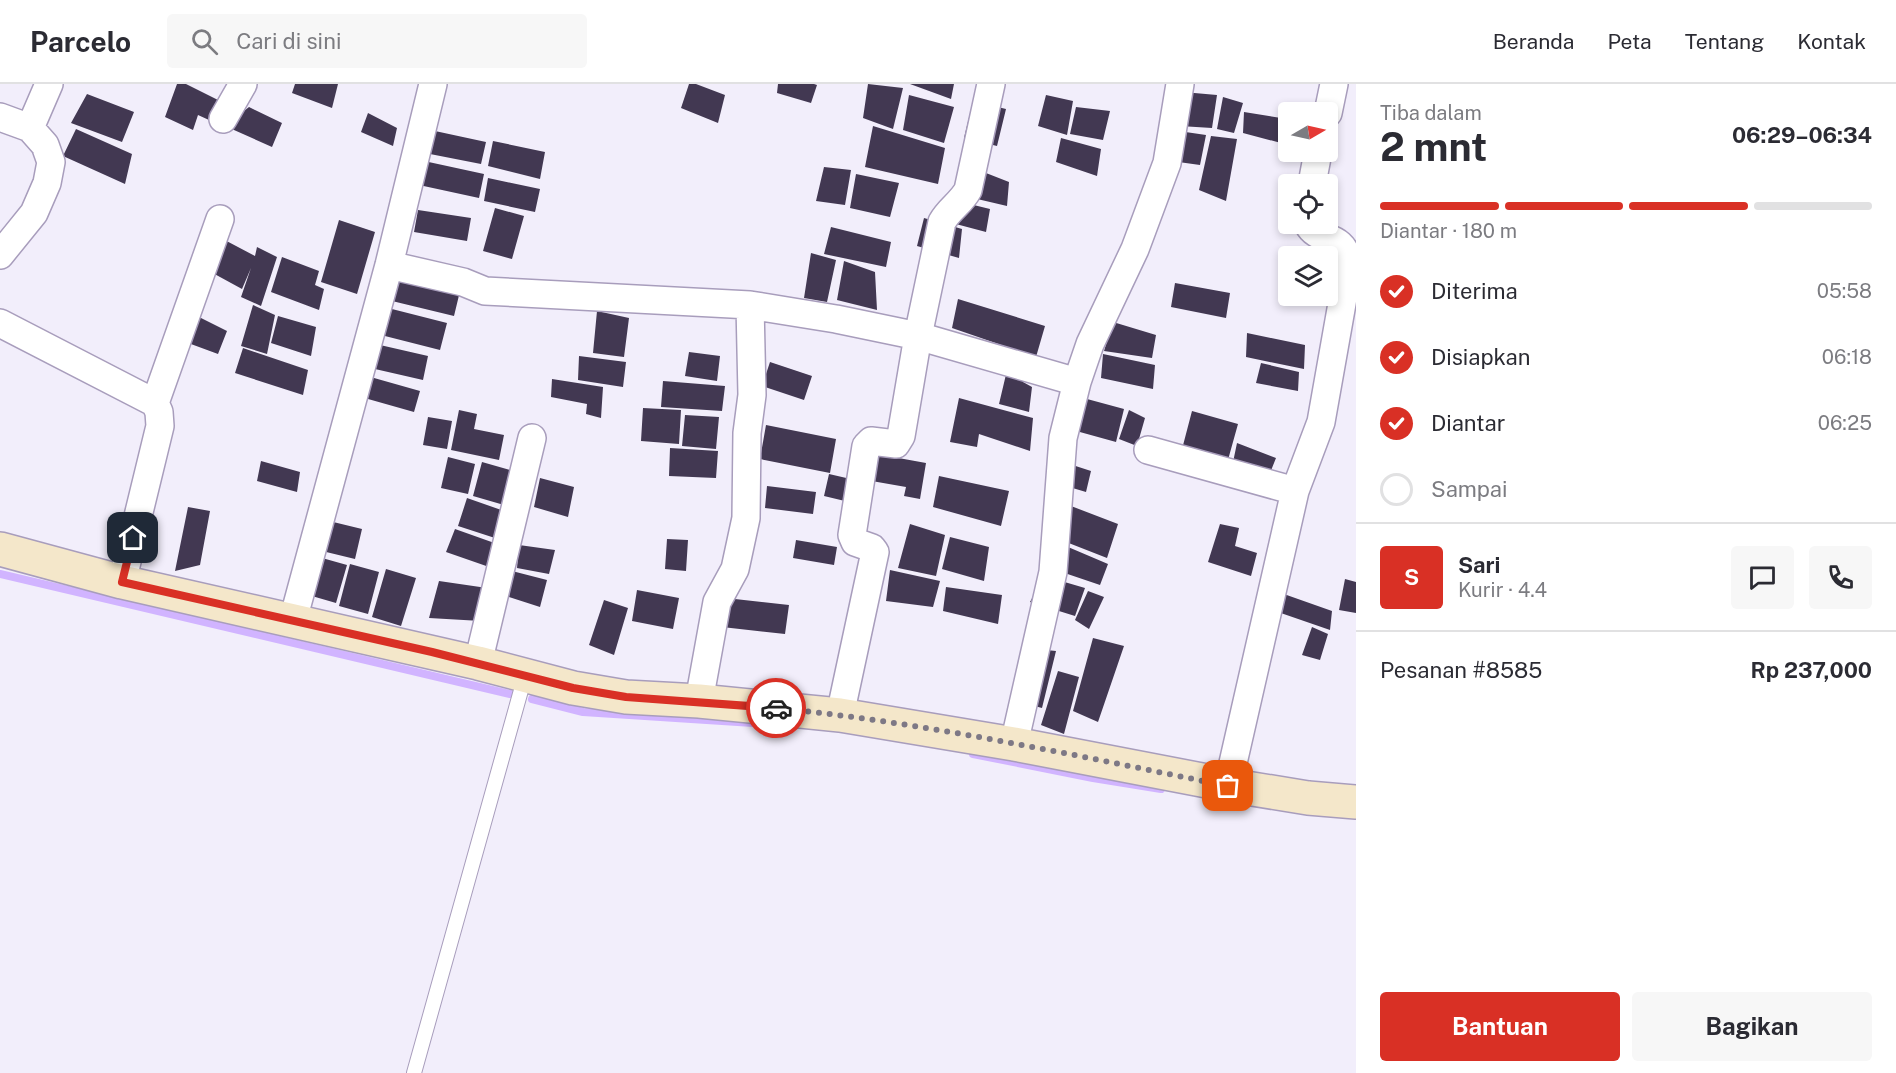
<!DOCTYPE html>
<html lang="id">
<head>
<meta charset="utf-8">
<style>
  body { margin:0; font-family:"Public Sans",sans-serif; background:#f7f7f7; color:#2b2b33; height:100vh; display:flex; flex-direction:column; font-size:22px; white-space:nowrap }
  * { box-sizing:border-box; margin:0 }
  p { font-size:20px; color:#7c7c81 }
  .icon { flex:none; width:33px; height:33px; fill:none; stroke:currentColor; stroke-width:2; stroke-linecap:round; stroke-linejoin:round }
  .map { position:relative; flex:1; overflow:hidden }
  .sheet { display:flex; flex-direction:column; background:#fff; width:540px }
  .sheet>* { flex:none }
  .needle { width:39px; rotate:81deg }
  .fabs { position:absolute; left:1278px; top:18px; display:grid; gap:12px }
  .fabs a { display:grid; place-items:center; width:60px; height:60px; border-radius:6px; background:#fff; box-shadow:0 3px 9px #0003; font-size:30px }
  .pin { position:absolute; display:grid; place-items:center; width:51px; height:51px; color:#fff; margin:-26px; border-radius:12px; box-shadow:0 3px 9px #0006 }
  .courier { position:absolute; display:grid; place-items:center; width:60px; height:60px; margin:-30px; border:4px solid #d93025; border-radius:50%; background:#fff; color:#222; box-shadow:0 2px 8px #0007 }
  .headline em { font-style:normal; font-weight:700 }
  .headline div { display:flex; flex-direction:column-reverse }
  .headline { display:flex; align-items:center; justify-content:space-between; height:102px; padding:0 24px }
  h1 { font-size:39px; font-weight:700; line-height:45px }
  .bar { display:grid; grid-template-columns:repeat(4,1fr); gap:9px 6px; align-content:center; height:72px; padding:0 24px }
  .bar i { height:8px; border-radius:4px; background:#e1e1e2 }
  .bar .active { background:#d93025 }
  .bar p { grid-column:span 4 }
  .line { display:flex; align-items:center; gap:15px; padding:0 24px; border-top:2px solid #e1e1e2 }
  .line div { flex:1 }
  .round { display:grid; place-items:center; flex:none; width:63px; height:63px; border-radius:6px; background:#f7f7f7 }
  ol { padding:0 24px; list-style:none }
  li { display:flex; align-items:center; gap:18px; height:66px }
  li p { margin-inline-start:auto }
  li .icon { padding:6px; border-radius:50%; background:#d93025; color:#fff; stroke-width:4 }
  li:last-child { color:#7c7c81 }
  li i { width:33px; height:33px; border:3px solid #e1e1e2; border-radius:50% }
  .cta { display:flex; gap:12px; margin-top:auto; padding:12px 24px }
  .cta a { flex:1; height:69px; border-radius:6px; background:#d93025; color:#fff; font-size:24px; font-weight:700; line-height:69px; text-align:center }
  .cta a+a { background:#f7f7f7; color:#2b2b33 }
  header { display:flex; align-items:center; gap:36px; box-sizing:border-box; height:84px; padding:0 30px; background:#fff; border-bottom:2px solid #e1e1e2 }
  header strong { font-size:28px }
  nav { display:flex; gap:33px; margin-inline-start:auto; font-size:21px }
  .search { width:420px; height:54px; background:#f7f7f7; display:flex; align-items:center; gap:15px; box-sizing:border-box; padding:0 21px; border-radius:6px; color:#7c7c81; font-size:22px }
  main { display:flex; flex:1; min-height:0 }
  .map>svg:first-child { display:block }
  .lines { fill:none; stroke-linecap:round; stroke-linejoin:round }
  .stream { stroke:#d1b4ff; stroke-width:8 }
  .building { fill:#423852 }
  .lane-casing { stroke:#a89dbc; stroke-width:16 }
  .street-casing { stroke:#a89dbc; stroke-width:30 }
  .secondary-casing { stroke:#a89dbc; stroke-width:36 }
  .lane { stroke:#fff; stroke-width:14 }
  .street { stroke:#fff; stroke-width:27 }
  .secondary { stroke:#f4e7ca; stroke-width:33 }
  .done { stroke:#7d7885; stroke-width:6; stroke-dasharray:0 10.8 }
  .route { stroke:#d93025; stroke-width:8 }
</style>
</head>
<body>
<header>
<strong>Parcelo</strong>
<div class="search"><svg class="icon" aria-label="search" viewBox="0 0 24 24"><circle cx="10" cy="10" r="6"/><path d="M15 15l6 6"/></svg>Cari di sini</div>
<nav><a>Beranda</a><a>Peta</a><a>Tentang</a><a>Kontak</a></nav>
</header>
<main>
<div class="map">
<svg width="1356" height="989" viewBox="0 0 1356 989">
  <rect width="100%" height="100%" fill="#f2eefb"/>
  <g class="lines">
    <path class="stream" d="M 0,490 L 510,610
      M 532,615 L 583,628 L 753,639
      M 973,670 L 1093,694 L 1161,705"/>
  </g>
  <path class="building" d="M 177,0 L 186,0 L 218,16 L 209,36 L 198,31 L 193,46 L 165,33 Z
    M 295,0 L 338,0 L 332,24 L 292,9 Z
    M 689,0 L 696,0 L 725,11 L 718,39 L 681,24 Z
    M 778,0 L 814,0 L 817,1 L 811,19 L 777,9 Z
    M 868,0 L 903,4 L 893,45 L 863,34 Z
    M 910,0 L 954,0 L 951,15 Z
    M 1183,8 L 1217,11 L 1212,44 L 1180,42 Z
    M 87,10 L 134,28 L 122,58 L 71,39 Z
    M 909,11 L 954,23 L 944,59 L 903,46 Z
    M 1046,11 L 1073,17 L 1067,51 L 1038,42 Z
    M 1223,13 L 1243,19 L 1234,49 L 1217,45 Z
    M 973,17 L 1006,25 L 997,62 L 964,54 Z
    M 249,23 L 282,39 L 272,63 L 225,42 Z
    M 1076,23 L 1110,27 L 1103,56 L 1070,50 Z
    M 1244,28 L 1281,34 L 1281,59 L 1243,49 Z
    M 368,29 L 397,44 L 393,62 L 361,48 Z
    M 873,42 L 945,64 L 938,100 L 865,83 Z
    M 76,45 L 132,70 L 125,100 L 63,72 Z
    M 1165,45 L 1206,51 L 1200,81 L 1157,75 Z
    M 435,47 L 486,58 L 481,80 L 430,70 Z
    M 1211,52 L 1237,55 L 1226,117 L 1199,106 Z
    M 1061,54 L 1101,65 L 1097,92 L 1056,78 Z
    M 493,57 L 545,68 L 540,95 L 488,82 Z
    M 424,77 L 484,90 L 479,114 L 419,101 Z
    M 963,80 L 1009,98 L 1007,122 L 956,110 Z
    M 824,83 L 851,86 L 845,121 L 816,117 Z
    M 856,90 L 899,99 L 890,133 L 850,124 Z
    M 488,94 L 540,105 L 535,128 L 484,117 Z
    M 945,114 L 990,125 L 986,148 L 937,135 Z
    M 495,124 L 524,132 L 512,175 L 483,167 Z
    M 418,126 L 471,134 L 467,157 L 414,148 Z
    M 924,134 L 962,145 L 959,174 L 917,162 Z
    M 339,136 L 375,148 L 357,210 L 321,198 Z
    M 831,143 L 891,158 L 886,183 L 824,170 Z
    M 219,153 L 255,172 L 257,163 L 277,173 L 261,222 L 241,213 L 251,184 L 242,205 L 209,187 Z
    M 811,169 L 836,176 L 827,218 L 804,214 Z
    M 282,173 L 319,187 L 315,201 L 324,205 L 319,226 L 271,208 Z
    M 844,177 L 875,188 L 877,226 L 837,216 Z
    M 399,189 L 461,203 L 454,232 L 392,217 Z
    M 1175,199 L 1230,209 L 1226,234 L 1171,223 Z
    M 958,215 L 1045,242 L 1036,273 L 952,244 Z
    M 253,221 L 275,231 L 267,270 L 241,262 Z
    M 388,224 L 447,239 L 440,266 L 381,251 Z
    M 597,227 L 629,234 L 624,273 L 593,269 Z
    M 191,229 L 227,247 L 218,270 L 180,256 Z
    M 278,232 L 316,243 L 311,272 L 271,259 Z
    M 1113,238 L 1156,251 L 1152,274 L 1104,267 Z
    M 1247,249 L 1305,261 L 1304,285 L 1246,273 Z
    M 380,261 L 428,272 L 423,296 L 375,285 Z
    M 243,264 L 308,286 L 303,311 L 235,289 Z
    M 689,268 L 720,272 L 717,297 L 685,292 Z
    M 1103,270 L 1155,281 L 1153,305 L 1101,294 Z
    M 579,272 L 626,278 L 623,303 L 578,296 Z
    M 770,278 L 812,292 L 804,316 L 762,302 Z
    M 1261,279 L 1299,288 L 1298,307 L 1256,299 Z
    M 1008,282 L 1025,286 L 1023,298 L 1032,303 L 1029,328 L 999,320 Z
    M 367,292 L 420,307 L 414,328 L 361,313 Z
    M 552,295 L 603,303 L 601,334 L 586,330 L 587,320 L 551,313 Z
    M 663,297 L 725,302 L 722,327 L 661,323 Z
    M 1076,312 L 1124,325 L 1116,358 L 1069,345 Z
    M 959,314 L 1033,334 L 1030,367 L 979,350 L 977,363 L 950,358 Z
    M 643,324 L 681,326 L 679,360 L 641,357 Z
    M 459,326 L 477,330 L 474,345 L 504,351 L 499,376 L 451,366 Z
    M 1129,326 L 1145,334 L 1137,362 L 1119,355 Z
    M 1192,327 L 1238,340 L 1226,383 L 1181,369 Z
    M 685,331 L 719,333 L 716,365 L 682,362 Z
    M 428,333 L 452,337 L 447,365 L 423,361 Z
    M 766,341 L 836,355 L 830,389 L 760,375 Z
    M 1237,359 L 1276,374 L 1268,394 L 1232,383 Z
    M 670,364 L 718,367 L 716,394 L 669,392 Z
    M 871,369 L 926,379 L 920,415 L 904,412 L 906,403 L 866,396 Z
    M 448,373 L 475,380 L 468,410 L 441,404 Z
    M 1054,375 L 1091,387 L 1086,408 L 1049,397 Z
    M 261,377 L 300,388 L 297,408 L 257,397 Z
    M 482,378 L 514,387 L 504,421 L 473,412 Z
    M 829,390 L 855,396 L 849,418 L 824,412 Z
    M 939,392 L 1009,407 L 1001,442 L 933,423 Z
    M 540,394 L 574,403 L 568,433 L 534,423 Z
    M 767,402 L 816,408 L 813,430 L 765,424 Z
    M 467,414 L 507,428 L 498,455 L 458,442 Z
    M 1071,422 L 1118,440 L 1107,474 L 1061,456 Z
    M 188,423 L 210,427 L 200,481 L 175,487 Z
    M 325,436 L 362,445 L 355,475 L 318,466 Z
    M 910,440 L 945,451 L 936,492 L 898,484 Z
    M 1220,440 L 1239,444 L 1235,462 L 1257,469 L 1251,492 L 1208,478 Z
    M 455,445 L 500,461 L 492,484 L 446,468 Z
    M 950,453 L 989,463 L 984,497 L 942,485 Z
    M 667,455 L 688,456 L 686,487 L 665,485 Z
    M 796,456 L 837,463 L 834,481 L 793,474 Z
    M 1061,460 L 1108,480 L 1100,501 L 1041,481 Z
    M 519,461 L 555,466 L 549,490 L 517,484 Z
    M 315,472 L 347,481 L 336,519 L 305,510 Z
    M 350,480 L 379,488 L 368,530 L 339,522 Z
    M 386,485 L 416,494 L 401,542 L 372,533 Z
    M 890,486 L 940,497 L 933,523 L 886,517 Z
    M 512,487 L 547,496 L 540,523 L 509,513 Z
    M 1044,492 L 1085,504 L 1075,532 L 1030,518 Z
    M 1345,495 L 1356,498 L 1356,529 L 1339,526 Z
    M 439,497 L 487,504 L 481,537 L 429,534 Z
    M 946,503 L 1002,511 L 998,540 L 943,527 Z
    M 637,506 L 679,514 L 673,545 L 632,537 Z
    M 1088,507 L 1104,513 L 1089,545 L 1075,536 Z
    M 1281,509 L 1332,527 L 1330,546 L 1275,527 Z
    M 726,514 L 789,521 L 785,550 L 722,543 Z
    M 604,516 L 628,524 L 614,571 L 589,561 Z
    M 1312,543 L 1328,550 L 1320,576 L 1302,571 Z
    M 1093,554 L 1124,562 L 1098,638 L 1073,627 Z
    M 1027,564 L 1056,567 L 1042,624 L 1016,617 Z
    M 1058,587 L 1079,593 L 1064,650 L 1041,641 Z"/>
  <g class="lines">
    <g class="lane-casing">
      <path id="lane" d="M 414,989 L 525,592"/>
    </g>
    <g class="street-casing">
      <path id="street" d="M 1328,29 L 1334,0
        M 0,33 L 30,44 L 45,61 L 51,78 L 47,99 L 34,129 L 0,171
        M 223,35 L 243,0
        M 30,44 L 49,0
        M 1312,100 L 1318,68
        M 389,181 L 463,198 L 485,207 L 750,221 L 836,235 L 918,252 L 1077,298
        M 0,239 L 155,319 L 159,328 L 160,342 L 122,498
        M 155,319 L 220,135
        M 1148,366 L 1295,407
        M 293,536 L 389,181 L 433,0
        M 478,579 L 532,354
        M 699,617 L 717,518 L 735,485 L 746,434 L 747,349 L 752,311 L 750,221
        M 840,631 L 875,468 L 872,464 L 855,458 L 852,451 L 866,362 L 871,357 L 896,360 L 901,352 L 918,252 L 942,138 C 949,125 961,119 968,106 L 991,0
        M 1014,660 L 1053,488 L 1063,354 L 1077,298 L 1090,260 L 1135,165 L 1167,79 L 1180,0
        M 1228,701 L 1295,407 L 1321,338 L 1349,180 C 1343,146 1318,160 1308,140"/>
    </g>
    <g class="secondary-casing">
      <path id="secondary" d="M 0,465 L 122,498 L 478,579 L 573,604 L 626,613 L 699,617 L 840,631 L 1014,660 L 1228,701 L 1308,714 L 1356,718"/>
    </g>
    <use href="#lane" class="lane"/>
    <use href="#street" class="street"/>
    <use href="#secondary" class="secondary"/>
  </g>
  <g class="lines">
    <path class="done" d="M 776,624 C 928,639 1078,672 1228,702"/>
    <path class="route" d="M 133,454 L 122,498 L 432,568 L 573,604 L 626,613 L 776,624"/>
  </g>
</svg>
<div class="fabs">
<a><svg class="needle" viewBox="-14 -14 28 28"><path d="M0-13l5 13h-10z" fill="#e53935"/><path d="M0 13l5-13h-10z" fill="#7c7c81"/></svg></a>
<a><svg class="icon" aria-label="locate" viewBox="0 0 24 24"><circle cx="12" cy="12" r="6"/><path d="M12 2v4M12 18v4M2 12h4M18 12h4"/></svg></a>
<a><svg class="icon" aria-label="layers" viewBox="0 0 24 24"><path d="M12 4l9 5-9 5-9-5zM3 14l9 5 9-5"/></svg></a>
</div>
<div class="pin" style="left:1228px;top:702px;background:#ea580c"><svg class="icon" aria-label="bag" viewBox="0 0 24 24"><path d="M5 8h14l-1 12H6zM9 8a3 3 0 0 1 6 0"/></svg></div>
<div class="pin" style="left:133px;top:454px;background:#1f2937"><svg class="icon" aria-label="home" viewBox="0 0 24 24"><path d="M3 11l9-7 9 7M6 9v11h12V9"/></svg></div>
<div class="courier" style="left:776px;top:624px"><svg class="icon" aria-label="car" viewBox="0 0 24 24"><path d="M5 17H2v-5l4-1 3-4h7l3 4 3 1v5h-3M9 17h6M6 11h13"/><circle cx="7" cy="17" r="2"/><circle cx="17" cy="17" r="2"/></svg></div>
</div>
<section class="sheet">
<div class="headline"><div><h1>2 mnt</h1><p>Tiba dalam</p></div><em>06:29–06:34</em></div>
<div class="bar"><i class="active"></i><i class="active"></i><i class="active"></i><i></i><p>Diantar · 180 m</p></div>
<ol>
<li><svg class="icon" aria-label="check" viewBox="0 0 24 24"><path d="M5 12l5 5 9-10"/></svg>Diterima<p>05:58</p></li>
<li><svg class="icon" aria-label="check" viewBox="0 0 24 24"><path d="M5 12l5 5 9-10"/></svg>Disiapkan<p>06:18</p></li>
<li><svg class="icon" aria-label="check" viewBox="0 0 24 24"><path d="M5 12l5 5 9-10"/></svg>Diantar<p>06:25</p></li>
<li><i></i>Sampai</li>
</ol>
<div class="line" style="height:108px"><b class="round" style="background:#d93025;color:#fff">S</b><div><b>Sari</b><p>Kurir · 4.4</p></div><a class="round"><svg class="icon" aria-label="chat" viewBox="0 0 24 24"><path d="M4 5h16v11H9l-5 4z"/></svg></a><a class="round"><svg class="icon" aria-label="phone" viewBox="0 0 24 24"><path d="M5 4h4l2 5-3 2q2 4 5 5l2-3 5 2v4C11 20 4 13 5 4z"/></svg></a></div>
<div class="line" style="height:78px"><div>Pesanan #8585</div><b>Rp 237,000</b></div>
<div class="cta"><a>Bantuan</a><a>Bagikan</a></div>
</section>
</main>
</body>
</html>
